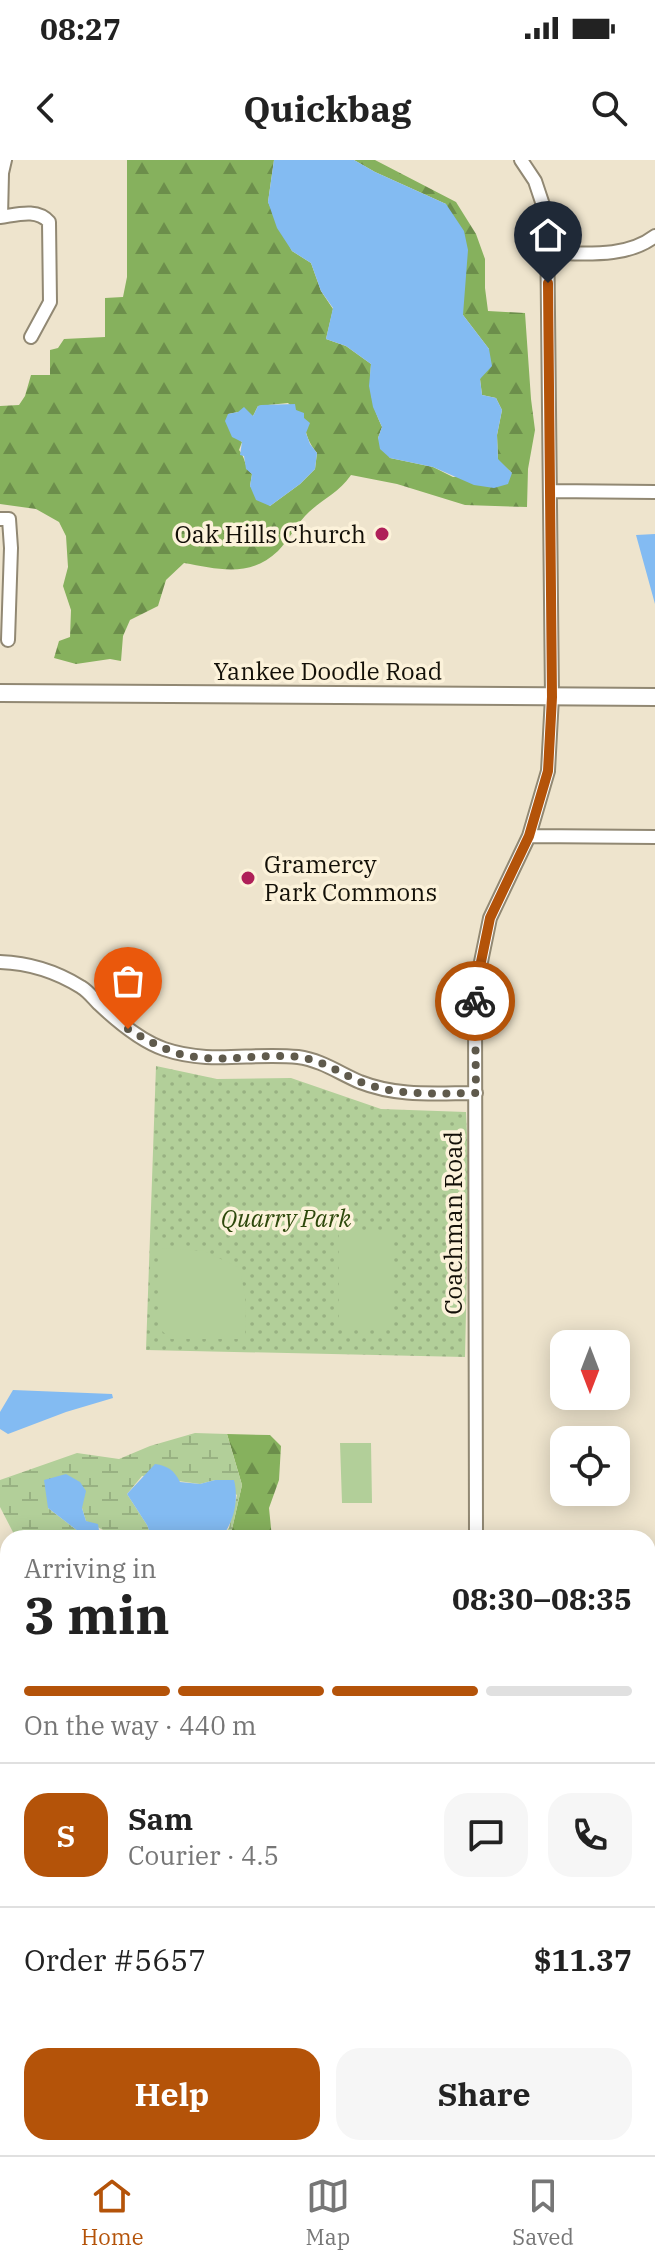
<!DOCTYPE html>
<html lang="en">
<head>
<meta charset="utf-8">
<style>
  body { margin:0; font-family:"IBM Plex Serif",serif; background:#f6f6f6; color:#222; height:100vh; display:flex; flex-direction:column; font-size:30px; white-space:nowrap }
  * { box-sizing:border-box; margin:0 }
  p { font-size:26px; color:#767676 }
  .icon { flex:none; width:44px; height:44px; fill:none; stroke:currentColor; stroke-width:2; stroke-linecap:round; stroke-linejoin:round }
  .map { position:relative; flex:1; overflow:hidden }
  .panel { position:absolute; left:0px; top:1370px; width:656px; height:626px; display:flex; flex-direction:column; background:#fff; border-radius:24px 24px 0 0; box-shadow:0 4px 20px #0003 }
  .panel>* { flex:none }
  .needle { width:52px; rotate:180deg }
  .controls { position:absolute; left:550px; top:1170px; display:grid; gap:16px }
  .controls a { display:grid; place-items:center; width:80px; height:80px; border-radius:16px; background:#fff; box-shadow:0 4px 20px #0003; font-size:40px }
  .pin { position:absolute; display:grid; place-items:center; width:68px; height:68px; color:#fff; margin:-82px -34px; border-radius:50% 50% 50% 0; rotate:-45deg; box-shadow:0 0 8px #0007 }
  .pin .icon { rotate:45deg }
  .courier { position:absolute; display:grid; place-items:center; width:80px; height:80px; margin:-40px; border:6px solid #b45309; border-radius:50%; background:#fff; color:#222; box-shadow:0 2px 10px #0007 }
  .head em { font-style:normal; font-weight:800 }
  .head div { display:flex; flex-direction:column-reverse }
  .head { display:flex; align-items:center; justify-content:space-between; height:136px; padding:0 24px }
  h1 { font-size:52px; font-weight:800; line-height:60px }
  .bar { display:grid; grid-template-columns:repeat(4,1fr); gap:12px 8px; align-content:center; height:96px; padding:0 24px }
  .bar i { height:10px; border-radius:6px; background:#e0e0e0 }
  .bar .on { background:#b45309 }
  .bar p { grid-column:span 4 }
  .line { display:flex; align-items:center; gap:20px; padding:0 24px; border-top:2px solid #e0e0e0 }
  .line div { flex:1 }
  .round { display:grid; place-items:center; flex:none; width:84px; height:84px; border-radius:24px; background:#f6f6f6 }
  .primary-button { display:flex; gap:16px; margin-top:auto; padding:16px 24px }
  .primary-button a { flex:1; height:92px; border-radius:24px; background:#b45309; color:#fff; font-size:32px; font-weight:800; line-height:92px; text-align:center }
  .primary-button a+a { background:#f6f6f6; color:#222 }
  .status { display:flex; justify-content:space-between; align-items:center; height:56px; padding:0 40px; background:#fff; direction:ltr }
  .status svg { height:22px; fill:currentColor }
  header { display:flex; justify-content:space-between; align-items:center; height:104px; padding:0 24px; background:#fff; font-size:36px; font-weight:800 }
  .dock { display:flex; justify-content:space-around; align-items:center; height:112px; border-top:2px solid #e0e0e0; background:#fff; font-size:22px; color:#767676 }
  .dock a { display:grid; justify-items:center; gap:4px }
  .dock .on { color:#b45309 }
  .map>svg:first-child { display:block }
  .green { fill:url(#green-dots) }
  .forest { fill:url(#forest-firs); fill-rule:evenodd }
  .wetland { fill:url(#wetland-marsh) }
  .pitch { fill:#b2cf99 }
  .water { fill:#83bbf2 }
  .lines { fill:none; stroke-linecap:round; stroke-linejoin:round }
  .minor-casing { stroke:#918873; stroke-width:16 }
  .major-casing { stroke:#918873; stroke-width:20 }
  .minor { stroke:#fff; stroke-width:12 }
  .major { stroke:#fff; stroke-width:16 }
  .done { stroke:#5f5a4c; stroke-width:8; stroke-dasharray:0 14.4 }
  .route { stroke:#b45309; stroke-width:10 }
  .poi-dot { fill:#af2059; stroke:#fcf2da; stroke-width:3 }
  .labels { text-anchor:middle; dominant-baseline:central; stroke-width:7; stroke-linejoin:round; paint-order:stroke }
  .poi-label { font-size:24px; fill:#120f07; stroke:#fcf2da; text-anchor:end }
  .street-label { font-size:24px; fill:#120f07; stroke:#fcf2da }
  .park-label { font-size:24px; font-style:italic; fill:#2d480b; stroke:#fcf2da }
</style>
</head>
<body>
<div class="status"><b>08:27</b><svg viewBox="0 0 49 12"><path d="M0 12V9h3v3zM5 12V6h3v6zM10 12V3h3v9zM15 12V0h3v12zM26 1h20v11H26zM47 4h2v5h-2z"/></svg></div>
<header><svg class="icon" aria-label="back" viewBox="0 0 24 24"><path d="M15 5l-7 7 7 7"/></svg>Quickbag<svg class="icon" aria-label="search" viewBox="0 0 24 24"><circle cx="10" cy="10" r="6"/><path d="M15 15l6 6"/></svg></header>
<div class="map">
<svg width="655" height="1995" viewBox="0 0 655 1995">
  <defs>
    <pattern id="green-dots" width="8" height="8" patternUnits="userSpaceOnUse" patternTransform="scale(2)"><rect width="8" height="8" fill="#b2cf99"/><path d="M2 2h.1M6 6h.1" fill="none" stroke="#98b182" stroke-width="1.8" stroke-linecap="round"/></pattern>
    <pattern id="forest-firs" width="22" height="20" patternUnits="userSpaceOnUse" patternTransform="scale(2)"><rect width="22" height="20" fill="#86b15d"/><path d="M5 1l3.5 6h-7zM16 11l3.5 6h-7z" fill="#6c8e4b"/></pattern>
    <pattern id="wetland-marsh" width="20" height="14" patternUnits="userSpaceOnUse" patternTransform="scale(2)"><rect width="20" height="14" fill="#b2cf99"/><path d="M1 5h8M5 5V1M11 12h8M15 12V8" fill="none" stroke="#98b182"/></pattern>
  </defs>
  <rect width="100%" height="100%" fill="#eee4cd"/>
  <path class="green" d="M 156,906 L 217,919 L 291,918 L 381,949 L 466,952 L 469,1018 L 465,1197 L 146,1190 Z
    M 0,1473 L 8,1481 L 8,1862 L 0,1863 Z"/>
  <path class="forest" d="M 127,0 L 274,0 L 268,42 L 292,91 L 311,103 L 321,131 L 333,149 L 326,179 L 346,186 L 371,204 C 369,230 371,243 382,267 L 378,278 L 390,298 L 433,307 L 453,317 L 512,313 L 498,300 L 497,275 L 502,250 L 496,238 L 482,235 L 480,219 L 489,189 L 463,155 L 446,44 L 375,12 L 354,0 L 375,0 L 456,42 L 476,74 L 485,99 L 485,128 L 488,151 L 525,153 L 531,239 L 535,270 L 528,309 L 527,347 L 465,345 L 397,324 L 351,315 C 338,334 320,340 305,356 C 295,367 288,381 278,391 C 250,418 218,409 184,403 L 166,420 L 158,446 L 130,460 L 123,476 L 121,501 L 110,499 L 76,504 L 54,498 L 59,481 L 70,477 L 71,450 L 63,426 L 68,407 L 66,376 L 59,362 L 36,349 L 0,344 L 0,246 L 19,245 L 25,236 L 31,215 L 50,215 L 50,190 L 58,188 L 64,179 L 105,177 L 105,138 L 123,137 L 127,117 ZM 288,243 L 304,258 C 305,273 308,282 317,293 L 315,309 L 300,324 L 270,346 L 250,326 L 252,314 C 244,307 246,298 239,290 L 242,282 L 238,279 L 228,254 L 238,252 L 253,256 L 258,246 Z
    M 227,1274 L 270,1275 L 281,1286 L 279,1320 L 269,1348 L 272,1378 L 230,1378 L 242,1325 Z"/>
  <path class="wetland" d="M 195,1273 L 227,1274 L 242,1325 L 230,1378 L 221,1378 L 229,1368 L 237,1335 L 215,1320 L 200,1324 L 142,1316 L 127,1334 L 147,1365 L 152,1378 L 113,1378 L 105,1371 L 86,1361 L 82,1348 L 48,1348 L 87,1378 L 16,1378 L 0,1347 L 0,1320 L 77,1293 L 119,1299 L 150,1286 Z"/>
  <path class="pitch" d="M 339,1071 L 390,1071 L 390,1168 L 339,1168 Z
    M 162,1088 L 204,1091 L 240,1108 L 246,1144 L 245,1179 L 171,1179 L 162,1171 Z
    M 340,1283 L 371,1283 L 372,1343 L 342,1343 Z
    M 0,1560 L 8,1568 L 8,1681 L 0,1690 Z"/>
  <path class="water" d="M 274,0 L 354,0 L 375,12 L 446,44 L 464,71 L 468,90 L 463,155 L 489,189 L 492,206 L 480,219 L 482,235 L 496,238 L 502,250 L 497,275 L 498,299 L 512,313 L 508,324 L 494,328 L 474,325 L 433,307 L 390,298 L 380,289 L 378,278 L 382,267 L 373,247 L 369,226 L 371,204 L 346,186 L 326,179 L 333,148 L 321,131 L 311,103 L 292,91 L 277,68 L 268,42 Z
    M 295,244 L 296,250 L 304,253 L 304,258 L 310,263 L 306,273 L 310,284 L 317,293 L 315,309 L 300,324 L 270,346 L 256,340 L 250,326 L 252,314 L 246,309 L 244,296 L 240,295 L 242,282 L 232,277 L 225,261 L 228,254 L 238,252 L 244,247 L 253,256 L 258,246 L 261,245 Z
    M 655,374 L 655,444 L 636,375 Z
    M 13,1230 L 112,1234 L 113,1238 L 66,1252 L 8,1274 L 0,1269 L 0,1252 Z
    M 155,1304 C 168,1306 174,1310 180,1322 L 200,1324 L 215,1320 L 234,1320 C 239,1340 234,1362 221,1378 L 152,1378 L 147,1365 L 127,1334 Z
    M 66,1314 L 80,1322 L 86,1331 L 82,1348 L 86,1361 L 98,1364 L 99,1370 L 105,1371 L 113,1378 L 87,1378 L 48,1348 L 44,1320 Z"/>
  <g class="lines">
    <g class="minor-casing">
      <path id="minor" d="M 0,57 C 16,55 37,48 49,62 L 50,142 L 31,177
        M 1,57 L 2,13 L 5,0
        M 548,93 C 583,93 625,99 655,76
        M 550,331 L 655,332
        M 0,359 L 9,359 L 11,388 L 8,480
        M 529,676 L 655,677
        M 0,802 C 29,803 57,812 81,827 C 88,831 93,838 99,844 C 117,861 141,881 164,889 C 211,905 251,892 298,897 C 321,900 339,913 360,922 C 398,937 436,933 476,933
        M 476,1378 L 475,831 L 490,758 L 529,676 L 548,611 L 552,537 L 547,57 L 535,21 L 521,0
        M 648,1485 L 655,1486
        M 648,1684 L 655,1717
        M 648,1822 L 655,1822
        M 300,1988 L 300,1995
        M 477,1988 L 477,1995"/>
    </g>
    <g class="major-casing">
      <path id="major" d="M 0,533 L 655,537"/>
    </g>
    <use href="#minor" class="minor"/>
    <use href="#major" class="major"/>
  </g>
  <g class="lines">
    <path class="done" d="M 128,869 C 149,881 170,894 195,897 C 230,902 264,893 299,897 C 322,900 340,913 361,922 C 398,937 437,933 476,933 L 475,841"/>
    <path class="route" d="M 475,841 L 475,831 L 490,758 L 529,676 L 548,611 L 552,537 L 548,123"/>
  </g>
  <g class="poi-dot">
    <circle cx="382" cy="374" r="8"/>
    <circle cx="248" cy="718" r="8"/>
  </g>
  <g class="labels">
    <g class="poi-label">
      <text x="366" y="374">Oak Hills Church</text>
      <text x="264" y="704" text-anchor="start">Gramercy<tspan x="264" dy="28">Park Commons</tspan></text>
    </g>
    <g class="street-label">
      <text x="328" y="511">Yankee Doodle Road</text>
      <text transform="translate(453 1063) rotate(-90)">Coachman Road</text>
    </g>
    <g class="park-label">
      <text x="286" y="1058">Quarry Park</text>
    </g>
  </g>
</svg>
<div class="controls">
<a><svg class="needle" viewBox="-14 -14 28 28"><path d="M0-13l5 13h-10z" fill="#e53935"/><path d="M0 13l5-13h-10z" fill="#767676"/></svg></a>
<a><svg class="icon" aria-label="locate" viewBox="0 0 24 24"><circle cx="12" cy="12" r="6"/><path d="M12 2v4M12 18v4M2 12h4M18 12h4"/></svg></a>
</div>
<div class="pin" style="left:128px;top:869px;background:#ea580c"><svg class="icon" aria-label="bag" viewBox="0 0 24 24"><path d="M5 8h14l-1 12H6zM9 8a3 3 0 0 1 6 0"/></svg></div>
<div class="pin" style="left:548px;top:123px;background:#1f2937"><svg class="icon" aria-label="home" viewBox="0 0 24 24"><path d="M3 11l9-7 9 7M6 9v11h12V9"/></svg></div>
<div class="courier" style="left:475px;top:841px"><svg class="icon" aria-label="bike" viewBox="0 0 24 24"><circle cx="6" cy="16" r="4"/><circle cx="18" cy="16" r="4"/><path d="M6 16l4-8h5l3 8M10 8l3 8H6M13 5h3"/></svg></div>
<section class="panel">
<div class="head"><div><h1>3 min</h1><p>Arriving in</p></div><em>08:30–08:35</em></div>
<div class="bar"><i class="on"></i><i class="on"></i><i class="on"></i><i></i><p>On the way · 440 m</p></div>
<div class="line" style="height:144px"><b class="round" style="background:#b45309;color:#fff">S</b><div><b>Sam</b><p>Courier · 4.5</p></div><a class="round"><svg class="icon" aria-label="chat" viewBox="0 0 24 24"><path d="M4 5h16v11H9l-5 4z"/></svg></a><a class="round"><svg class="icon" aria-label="phone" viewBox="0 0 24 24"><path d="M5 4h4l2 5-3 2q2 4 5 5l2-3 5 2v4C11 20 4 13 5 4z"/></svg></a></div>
<div class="line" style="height:104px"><div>Order #5657</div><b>$11.37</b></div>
<div class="primary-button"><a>Help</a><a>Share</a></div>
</section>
</div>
<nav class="dock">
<a class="on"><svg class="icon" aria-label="home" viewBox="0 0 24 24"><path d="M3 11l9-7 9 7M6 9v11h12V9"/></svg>Home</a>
<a><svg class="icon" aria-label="map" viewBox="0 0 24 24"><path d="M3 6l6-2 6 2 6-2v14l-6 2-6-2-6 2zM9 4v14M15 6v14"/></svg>Map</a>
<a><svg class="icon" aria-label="saved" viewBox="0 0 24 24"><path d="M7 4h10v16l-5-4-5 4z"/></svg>Saved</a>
</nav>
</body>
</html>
